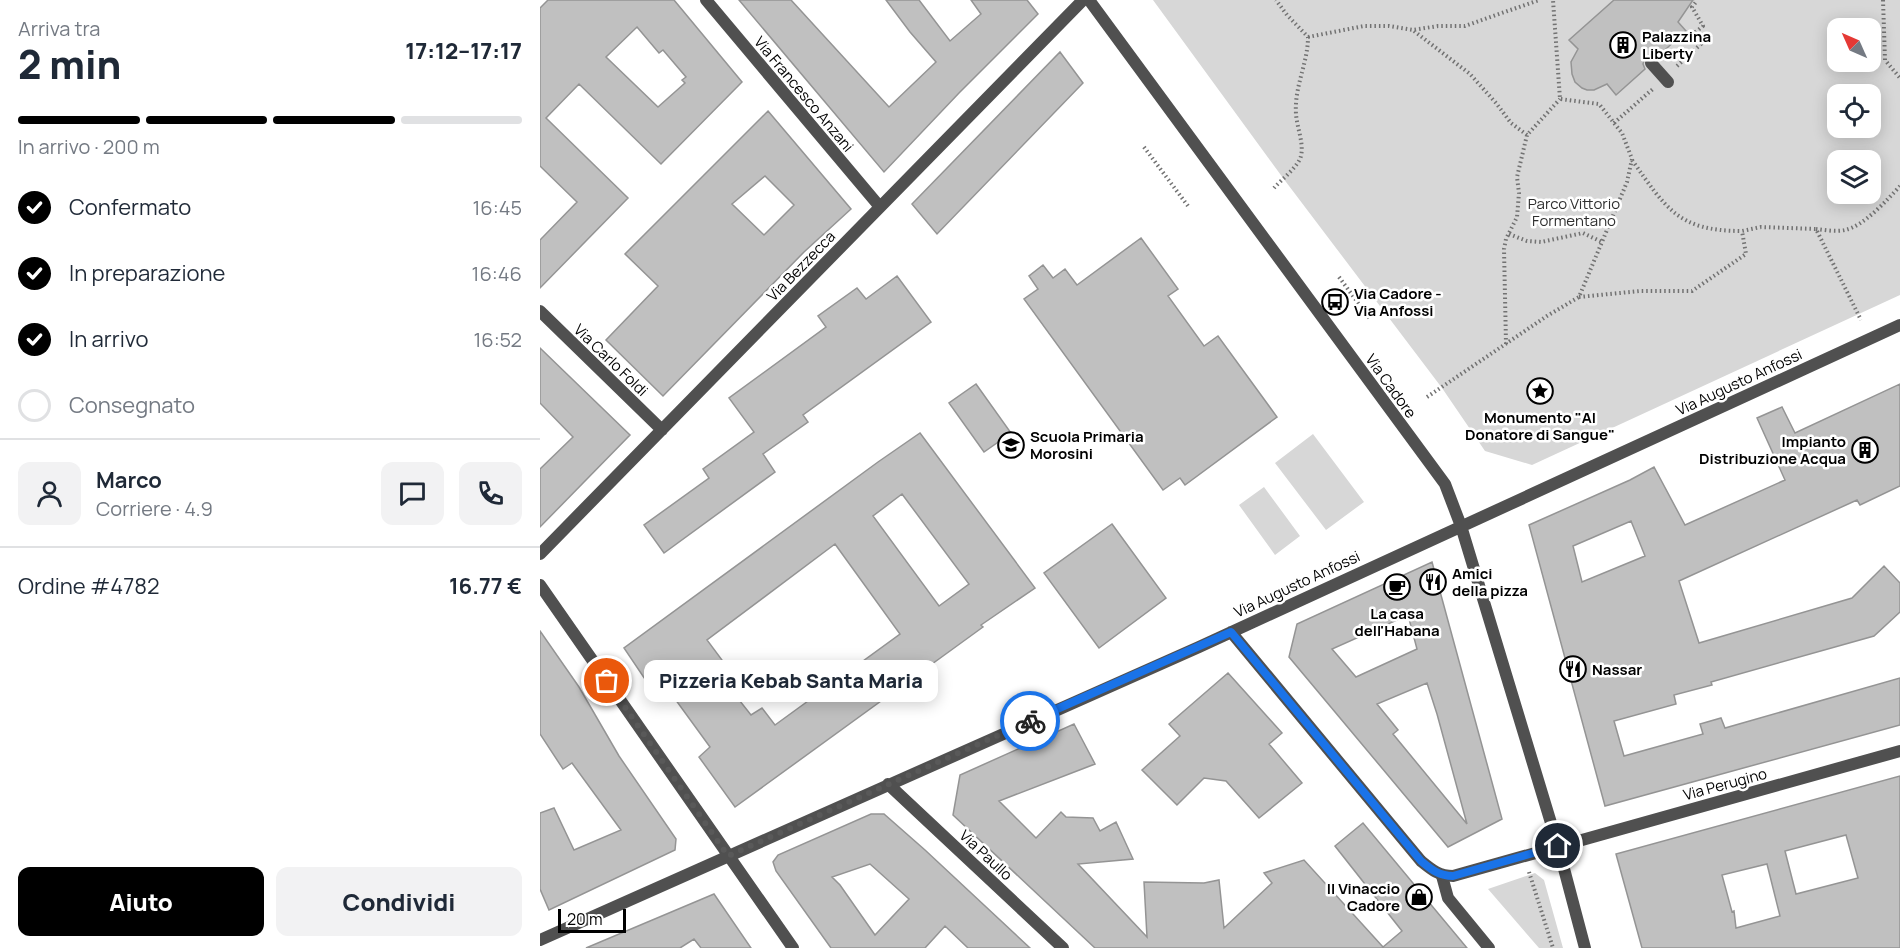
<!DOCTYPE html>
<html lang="it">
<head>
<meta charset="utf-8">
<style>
  body { margin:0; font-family:Manrope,sans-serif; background:#f2f2f3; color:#1f2937; height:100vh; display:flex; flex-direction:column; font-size:22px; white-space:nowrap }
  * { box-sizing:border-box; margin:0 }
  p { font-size:20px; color:#747a83 }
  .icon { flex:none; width:33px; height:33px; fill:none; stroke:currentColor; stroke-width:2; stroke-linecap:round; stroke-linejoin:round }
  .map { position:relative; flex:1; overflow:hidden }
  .drawer { display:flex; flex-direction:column; background:#fff; width:540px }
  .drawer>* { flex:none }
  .needle { width:39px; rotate:315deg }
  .fabs { position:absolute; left:1287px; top:18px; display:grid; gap:12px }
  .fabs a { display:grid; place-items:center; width:54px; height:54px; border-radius:12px; background:#fff; box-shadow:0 3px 15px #0003; font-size:30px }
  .scale { position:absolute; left:18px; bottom:15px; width:68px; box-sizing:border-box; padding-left:6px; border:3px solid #000; border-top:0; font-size:16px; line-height:21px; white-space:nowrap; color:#000; -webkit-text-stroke:4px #fff; paint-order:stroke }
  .pin { position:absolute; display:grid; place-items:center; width:51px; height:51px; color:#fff; margin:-26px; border:3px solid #fff; border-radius:50%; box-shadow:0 2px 6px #0007 }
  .courier { position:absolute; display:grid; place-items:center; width:60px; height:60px; margin:-30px; border:4px solid #1a73e8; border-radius:50%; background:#fff; color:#222; box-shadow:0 2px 8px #0007 }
  .bubble { position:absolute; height:42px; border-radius:12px; background:#fff; box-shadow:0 3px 15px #0003; font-size:20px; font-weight:800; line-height:42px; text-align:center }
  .overview em { font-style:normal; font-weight:800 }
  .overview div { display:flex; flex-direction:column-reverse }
  .overview { display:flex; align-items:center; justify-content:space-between; height:102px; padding:0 18px }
  h1 { font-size:39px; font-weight:800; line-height:45px }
  .bar { display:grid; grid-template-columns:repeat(4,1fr); gap:9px 6px; align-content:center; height:72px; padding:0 18px }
  .bar i { height:8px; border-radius:4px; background:#e0e1e3 }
  .bar .on { background:#000 }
  .bar p { grid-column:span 4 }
  .line { display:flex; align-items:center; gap:15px; padding:0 18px; border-top:2px solid #e0e1e3 }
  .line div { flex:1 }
  .round { display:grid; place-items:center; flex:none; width:63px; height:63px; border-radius:12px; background:#f2f2f3 }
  ol { padding:0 18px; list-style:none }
  li { display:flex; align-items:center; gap:18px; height:66px }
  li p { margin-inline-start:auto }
  li .icon { padding:6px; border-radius:50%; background:#000; color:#fff; stroke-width:4 }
  li:last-child { color:#747a83 }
  li i { width:33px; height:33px; border:3px solid #e0e1e3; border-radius:50% }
  .primary-button { display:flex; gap:12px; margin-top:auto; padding:12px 18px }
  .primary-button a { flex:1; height:69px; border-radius:12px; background:#000; color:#fff; font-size:24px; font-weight:800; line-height:69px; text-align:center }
  .primary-button a+a { background:#f2f2f3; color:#1f2937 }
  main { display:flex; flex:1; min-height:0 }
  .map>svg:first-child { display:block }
  .green { fill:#d7d7d7; fill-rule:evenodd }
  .building { fill:#c0c0c0; stroke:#949494; stroke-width:1.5; fill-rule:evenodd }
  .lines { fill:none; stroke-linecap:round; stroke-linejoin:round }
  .path { stroke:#727272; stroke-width:4; stroke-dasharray:1.5 3; stroke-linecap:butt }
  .lane { stroke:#505050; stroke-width:12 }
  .street { stroke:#505050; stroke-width:12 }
  .done { stroke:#595959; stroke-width:6; stroke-dasharray:0 10.8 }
  .route { stroke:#1a73e8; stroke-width:8 }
  .labels { text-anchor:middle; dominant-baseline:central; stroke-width:5; stroke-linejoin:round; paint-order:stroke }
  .poi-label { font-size:15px; font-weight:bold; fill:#000; stroke:#fff; text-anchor:start }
  .street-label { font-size:15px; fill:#000; stroke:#fff }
  .park-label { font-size:15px; fill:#2e2e2e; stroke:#fff }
</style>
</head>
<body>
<main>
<section class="drawer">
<div class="overview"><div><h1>2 min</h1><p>Arriva tra</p></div><em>17:12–17:17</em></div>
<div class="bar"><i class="on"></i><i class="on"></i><i class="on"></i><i></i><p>In arrivo · 200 m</p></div>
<ol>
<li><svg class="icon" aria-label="check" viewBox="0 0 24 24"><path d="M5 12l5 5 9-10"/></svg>Confermato<p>16:45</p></li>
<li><svg class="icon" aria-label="check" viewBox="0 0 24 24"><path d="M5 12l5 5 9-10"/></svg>In preparazione<p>16:46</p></li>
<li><svg class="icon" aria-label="check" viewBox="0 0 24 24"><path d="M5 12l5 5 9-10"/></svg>In arrivo<p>16:52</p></li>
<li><i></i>Consegnato</li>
</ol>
<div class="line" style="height:108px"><a class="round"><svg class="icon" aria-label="person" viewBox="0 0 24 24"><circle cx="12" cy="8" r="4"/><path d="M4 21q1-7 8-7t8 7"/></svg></a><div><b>Marco</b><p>Corriere · 4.9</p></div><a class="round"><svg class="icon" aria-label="chat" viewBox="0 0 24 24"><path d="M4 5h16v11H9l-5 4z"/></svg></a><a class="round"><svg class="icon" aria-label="phone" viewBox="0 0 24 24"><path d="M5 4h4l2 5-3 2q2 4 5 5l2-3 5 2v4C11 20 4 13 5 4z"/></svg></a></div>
<div class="line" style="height:78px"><div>Ordine #4782</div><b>16.77 €</b></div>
<div class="primary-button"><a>Aiuto</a><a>Condividi</a></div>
</section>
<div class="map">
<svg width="1360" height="948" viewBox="0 0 1360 948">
  <rect width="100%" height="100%" fill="#fff"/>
  <path class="green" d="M 613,0 L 1360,0 L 1360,295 L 992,465 L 945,451 L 902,388 L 743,178 ZM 1298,28 L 1330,28 L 1330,62 L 1298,62 ZM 1298,94 L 1330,94 L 1330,128 L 1298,128 ZM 1298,160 L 1330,160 L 1330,194 L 1298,194 Z
    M 773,434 L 824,502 L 786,530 L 735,463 Z
    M 724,487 L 760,536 L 735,555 L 699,505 Z
    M 995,873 L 1004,880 L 1023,948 L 999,948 L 948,889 Z"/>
  <path class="building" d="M 8,0 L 134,0 L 202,82 L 121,164 L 39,84 L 6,118 L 88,198 L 0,288 L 0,240 L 37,202 L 0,166 L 0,8 ZM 97,27 L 119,53 L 123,50 L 146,77 L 142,80 L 145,83 L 118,107 L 66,57 Z
    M 199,0 L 251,0 L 349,107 L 396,62 L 370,32 L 346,0 L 379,0 L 410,41 L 441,14 L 431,0 L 487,0 L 498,14 L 419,93 L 344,172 Z
    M 1074,0 L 1153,0 L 1138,22 L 1146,31 L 1117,57 L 1110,55 L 1105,57 L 1103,64 L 1105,69 L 1076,95 L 1067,84 L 1054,90 L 1047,90 L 1042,88 L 1035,82 L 1032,74 L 1031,62 L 1038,49 L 1029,40 Z
    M 520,52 L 543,83 L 397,234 L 372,204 Z
    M 228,111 L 311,209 L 264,252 L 123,396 L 66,340 L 118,286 L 85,254 ZM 225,176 L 254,205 L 224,235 L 192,204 Z
    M 601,238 L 638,289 L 628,296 L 664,346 L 678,336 L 737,417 L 645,485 L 640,478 L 623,490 L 484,299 L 498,289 L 489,276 L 503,265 L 513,278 L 525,269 L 537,285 Z
    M 357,276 L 391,322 L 263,415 L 268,422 L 223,454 L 235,472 L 124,553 L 104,525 L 169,478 L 163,469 L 214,432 L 189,398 L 286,327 L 278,316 L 317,288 L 326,299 Z
    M 0,348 L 90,435 L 0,527 L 0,469 L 33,437 L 0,403 Z
    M 436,384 L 471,433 L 444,452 L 409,403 Z
    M 1360,384 L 1360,486 L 1320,505 L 1317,500 L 1139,581 L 1159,643 L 1312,598 L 1344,566 L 1360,583 L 1360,612 L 1334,636 L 1171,682 L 1172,685 L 1134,695 L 1136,704 L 1074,721 L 1084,756 L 1163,734 L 1160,724 L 1181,718 L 1185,728 L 1360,678 L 1360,725 L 1065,806 L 989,525 L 1090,480 L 1114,467 L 1145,525 L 1245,480 L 1217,418 L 1242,407 L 1255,433 ZM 1091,521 L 1105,556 L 1042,582 L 1033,546 Z
    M 380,433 L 495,588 L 441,625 L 443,627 L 195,807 L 159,757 L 170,747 L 130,692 L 119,700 L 84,648 L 338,462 ZM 362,494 L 429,584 L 399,606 L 333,516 ZM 295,544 L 360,634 L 235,725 L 222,708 L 211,715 L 173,667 L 182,660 L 167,640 Z
    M 572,524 L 626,598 L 559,648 L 504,573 Z
    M 892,562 L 962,819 L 908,847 L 749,657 L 757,624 ZM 868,615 L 877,649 L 816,677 L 792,649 ZM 887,683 L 897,714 L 927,824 L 853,734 L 858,730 L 837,704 Z
    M 0,631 L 39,687 L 79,756 L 136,839 L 135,850 L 9,910 L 0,889 L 0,813 L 14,808 L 34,850 L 81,830 L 32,763 L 23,769 L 0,734 Z
    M 688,673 L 742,733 L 729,744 L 762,783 L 719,818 L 686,781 L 664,778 L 637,805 L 602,770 L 640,736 L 629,724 Z
    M 534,724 L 555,764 L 459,801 L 496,838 L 521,812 L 526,817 L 553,818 L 560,831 L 576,822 L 593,859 L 538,864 L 607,937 L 604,882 L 664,883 L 679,880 L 684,928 L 732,883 L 724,873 L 764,860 L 843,947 L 862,931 L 795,846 L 823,823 L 927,948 L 555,948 L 413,815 L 420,775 Z
    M 1360,776 L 1360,948 L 1102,948 L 1076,854 ZM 1306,835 L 1318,878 L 1256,894 L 1245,851 ZM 1227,864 L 1240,916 L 1196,928 L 1194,911 L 1192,912 L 1182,875 Z
    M 331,814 L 344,814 L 385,850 L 490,948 L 428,948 L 405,926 L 385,948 L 291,948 L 236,871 L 233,862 L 238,855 ZM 330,864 L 369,899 L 335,935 L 300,885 L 292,877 Z
    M 174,894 L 211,948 L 161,948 L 154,939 L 140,948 L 46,948 Z"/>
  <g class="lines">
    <path class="path" d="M 1343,0 L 1345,60 L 1360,78
      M 874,31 L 930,74 L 956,103 L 971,123 L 987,135
      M 768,37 L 824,26 L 849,26 L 873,30 L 898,26 L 925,26 L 999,0
      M 1137,66 L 1161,44 L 1152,35 L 1163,26 L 1152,7 L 1156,2 L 1155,0
      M 1074,123 L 1114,88
      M 604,147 L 648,206
      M 1092,160 C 1126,208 1138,231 1201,231
      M 734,188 C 742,179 758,167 761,156 C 764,143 757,128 756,114 C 754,87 768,63 768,37 L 747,15 L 736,0
      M 1276,229 C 1285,230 1296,232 1305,230 C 1324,226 1347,200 1360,186
      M 969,234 L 987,241 L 1001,242 L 1043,233 L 1062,242
      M 799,277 L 830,319
      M 1039,297 L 1100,291 L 1152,291 L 1206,254 L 1202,231 L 1221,227 L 1276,229 L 1321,320
      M 966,344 L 964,249 L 966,239 L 977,217 L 979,193 L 977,177 L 987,135 L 1020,99
      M 887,397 L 1007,316 L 1039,297 L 1087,182 L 1092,159 L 1082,133 L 1059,104 L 1020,99 L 1013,0
      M 989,872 L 1013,948"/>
    <path class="lane" d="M 902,876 L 908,898 L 949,948"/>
    <path class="street" d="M 166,0 L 340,207
      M 549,0 L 905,484 L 921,526 L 1018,846 L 1045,948
      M 1111,63 L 1128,82
      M 0,311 L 122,430
      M 0,554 L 543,0
      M 0,585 L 253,948
      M 691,632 L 881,861 C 892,870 899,876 913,876 L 1360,751
      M 348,784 L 523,948
      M 0,940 L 659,647 L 1360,325"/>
  </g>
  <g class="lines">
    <path class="done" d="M 67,681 L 188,856 L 490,721"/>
    <path class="route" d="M 490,721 L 691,632 L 881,861 C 892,870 899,876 913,876 L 1018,846"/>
  </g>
  <defs>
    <g id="building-ring" transform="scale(1.35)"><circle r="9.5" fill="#fff" stroke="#000" stroke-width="1.5"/><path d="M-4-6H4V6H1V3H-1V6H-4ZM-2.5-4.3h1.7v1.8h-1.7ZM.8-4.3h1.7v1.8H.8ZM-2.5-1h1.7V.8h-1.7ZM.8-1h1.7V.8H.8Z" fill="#000"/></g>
    <g id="bus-ring" transform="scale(1.35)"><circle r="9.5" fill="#fff" stroke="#000" stroke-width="1.5"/><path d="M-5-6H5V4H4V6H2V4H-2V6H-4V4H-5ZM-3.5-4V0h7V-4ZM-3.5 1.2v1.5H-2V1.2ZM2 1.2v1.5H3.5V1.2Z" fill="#000"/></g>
    <g id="sight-ring" transform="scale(1.35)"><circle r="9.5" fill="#fff" stroke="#000" stroke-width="1.5"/><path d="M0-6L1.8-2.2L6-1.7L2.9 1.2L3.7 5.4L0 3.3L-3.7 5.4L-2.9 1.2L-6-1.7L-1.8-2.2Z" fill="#000"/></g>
    <g id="school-ring" transform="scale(1.35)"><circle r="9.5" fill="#fff" stroke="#000" stroke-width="1.5"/><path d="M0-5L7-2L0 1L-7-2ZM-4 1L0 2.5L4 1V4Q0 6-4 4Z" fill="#000"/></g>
    <g id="restaurant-ring" transform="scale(1.35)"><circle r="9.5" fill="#fff" stroke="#000" stroke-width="1.5"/><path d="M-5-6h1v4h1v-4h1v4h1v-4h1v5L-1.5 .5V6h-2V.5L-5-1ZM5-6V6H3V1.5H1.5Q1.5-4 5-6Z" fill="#000"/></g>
    <g id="cafe-ring" transform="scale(1.35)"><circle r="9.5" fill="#fff" stroke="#000" stroke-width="1.5"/><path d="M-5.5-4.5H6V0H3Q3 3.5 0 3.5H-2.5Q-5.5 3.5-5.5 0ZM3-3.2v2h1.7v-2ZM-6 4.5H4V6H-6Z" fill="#000"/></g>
    <g id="shop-ring" transform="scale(1.35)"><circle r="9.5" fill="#fff" stroke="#000" stroke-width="1.5"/><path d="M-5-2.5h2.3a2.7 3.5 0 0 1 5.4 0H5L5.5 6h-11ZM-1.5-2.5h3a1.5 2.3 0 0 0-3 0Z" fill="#000"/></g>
  </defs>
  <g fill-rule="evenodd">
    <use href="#building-ring" x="1083" y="45"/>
    <use href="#bus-ring" x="795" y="302"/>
    <use href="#sight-ring" x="1000" y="391"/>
    <use href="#school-ring" x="471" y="445"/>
    <use href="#building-ring" x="1325" y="450"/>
    <use href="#restaurant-ring" x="893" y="582"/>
    <use href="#cafe-ring" x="857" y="587"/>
    <use href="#restaurant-ring" x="1033" y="669"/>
    <use href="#shop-ring" x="879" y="897"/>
  </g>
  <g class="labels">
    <g class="poi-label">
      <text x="1102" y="36">Palazzina<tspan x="1102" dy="17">Liberty</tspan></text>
      <text x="814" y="293">Via Cadore -<tspan x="814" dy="17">Via Anfossi</tspan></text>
      <text x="1000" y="417" text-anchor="middle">Monumento "Al<tspan x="1000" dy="17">Donatore di Sangue"</tspan></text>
      <text x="490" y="436">Scuola Primaria<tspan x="490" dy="17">Morosini</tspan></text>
      <text x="1306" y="441" text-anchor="end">Impianto<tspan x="1306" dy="17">Distribuzione Acqua</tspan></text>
      <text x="912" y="573">Amici<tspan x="912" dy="17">della pizza</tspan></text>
      <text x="857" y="613" text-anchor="middle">La casa<tspan x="857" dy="17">dell'Habana</tspan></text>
      <text x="1052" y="669">Nassar</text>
      <text x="860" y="888" text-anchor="end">Il Vinaccio<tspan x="860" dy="17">Cadore</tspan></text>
    </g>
    <g class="street-label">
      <text transform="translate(264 94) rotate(50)">Via Francesco Anzani</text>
      <text transform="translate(261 266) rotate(-46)">Via Bezzecca</text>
      <text transform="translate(71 360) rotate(44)">Via Carlo Foldi</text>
      <text transform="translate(1199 382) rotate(-25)">Via Augusto Anfossi</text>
      <text transform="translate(851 386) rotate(54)">Via Cadore</text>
      <text transform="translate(757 584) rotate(-25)">Via Augusto Anfossi</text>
      <text transform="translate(1185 784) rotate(-15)">Via Perugino</text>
      <text transform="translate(446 855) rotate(43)">Via Paullo</text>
    </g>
    <g class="park-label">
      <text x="1034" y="203">Parco Vittorio<tspan x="1034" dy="17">Formentano</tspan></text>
    </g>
  </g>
</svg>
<div class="fabs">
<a><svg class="needle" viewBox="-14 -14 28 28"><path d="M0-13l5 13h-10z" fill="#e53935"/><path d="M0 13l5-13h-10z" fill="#747a83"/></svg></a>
<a><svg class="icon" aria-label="locate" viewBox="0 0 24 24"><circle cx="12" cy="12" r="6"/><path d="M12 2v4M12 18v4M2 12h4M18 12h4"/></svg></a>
<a><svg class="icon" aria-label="layers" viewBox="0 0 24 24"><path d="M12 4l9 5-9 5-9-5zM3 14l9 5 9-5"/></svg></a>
</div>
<div class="scale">20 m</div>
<div class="pin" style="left:67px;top:681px;background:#ea580c"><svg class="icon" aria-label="bag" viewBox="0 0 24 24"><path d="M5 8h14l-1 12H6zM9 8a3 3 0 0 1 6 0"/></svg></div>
<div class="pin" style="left:1018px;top:846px;background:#1f2937"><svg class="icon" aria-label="home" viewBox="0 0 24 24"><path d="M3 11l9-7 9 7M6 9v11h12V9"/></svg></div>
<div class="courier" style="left:490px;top:721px"><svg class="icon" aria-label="bike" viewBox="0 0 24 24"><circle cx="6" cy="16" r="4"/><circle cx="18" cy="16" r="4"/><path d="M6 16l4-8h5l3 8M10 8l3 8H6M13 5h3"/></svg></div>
<div class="bubble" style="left:104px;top:660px;width:294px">Pizzeria Kebab Santa Maria</div>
</div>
</main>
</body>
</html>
